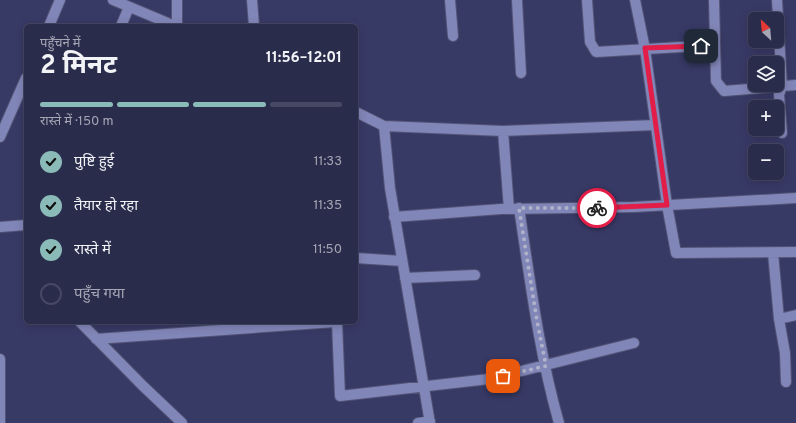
<!DOCTYPE html>
<html lang="hi">
<head>
<meta charset="utf-8">
<style>
  body { margin:0; font-family:Overpass,"Noto Sans Devanagari",sans-serif; background:#363856; color:#f1f3f6; height:100vh; display:flex; flex-direction:column; font-size:15px; white-space:nowrap }
  * { box-sizing:border-box; margin:0 }
  p { font-size:13px; color:#a5a7b5 }
  .icon { flex:none; width:22px; height:22px; fill:none; stroke:currentColor; stroke-width:2; stroke-linecap:round; stroke-linejoin:round }
  .map { position:relative; flex:1; overflow:hidden }
  .drawer { position:absolute; left:24px; top:24px; width:334px; height:300px; display:flex; flex-direction:column; background:#2a2c4c; border-radius:6px; box-shadow:0 2px 10px #0003,0 0 0 1px #464864 }
  .drawer>* { flex:none }
  .needle { width:26px; rotate:334deg }
  .tools { position:absolute; left:748px; top:12px; display:grid; gap:8px }
  .tools a { display:grid; place-items:center; width:36px; height:36px; border-radius:6px; background:#2a2c4c; box-shadow:0 2px 10px #0003,0 0 0 1px #464864; font-size:20px }
  .pin { position:absolute; display:grid; place-items:center; width:34px; height:34px; color:#fff; margin:-17px; border-radius:8px; box-shadow:0 2px 6px #0006 }
  .courier { position:absolute; display:grid; place-items:center; width:40px; height:40px; margin:-20px; border:3px solid #e11d48; border-radius:50%; background:#fff; color:#222; box-shadow:0 1px 5px #0007 }
  .overview em { font-style:normal; font-weight:700 }
  .overview div { display:flex; flex-direction:column-reverse }
  .overview { display:flex; align-items:center; justify-content:space-between; height:68px; padding:0 16px }
  h1 { font-size:26px; font-weight:700; line-height:30px }
  .bar { display:grid; grid-template-columns:repeat(4,1fr); gap:6px 4px; align-content:center; height:48px; padding:0 16px }
  .bar i { height:5px; border-radius:3px; background:#464864 }
  .bar .active { background:#8bbbb9 }
  .bar p { grid-column:span 4 }
  ol { padding:0 16px; list-style:none }
  li { display:flex; align-items:center; gap:12px; height:44px }
  li p { margin-inline-start:auto }
  li .icon { padding:4px; border-radius:50%; background:#8bbbb9; color:#111; stroke-width:4 }
  li:last-child { color:#a5a7b5 }
  li i { width:22px; height:22px; border:2px solid #464864; border-radius:50% }
  .map>svg:first-child { display:block }
  .lines { fill:none; stroke-linecap:round; stroke-linejoin:round }
  .street-casing { stroke:#525375; stroke-width:12 }
  .street { stroke:#8186b8; stroke-width:10 }
  .done { stroke:#b0b2c9; stroke-width:4; stroke-dasharray:0 7.2 }
  .route { stroke:#e11d48; stroke-width:5 }
</style>
</head>
<body>
<div class="map">
<svg width="796" height="423" viewBox="0 0 796 423">
  <rect width="100%" height="100%" fill="#383a66"/>
  <g class="lines">
    <g class="street-casing">
      <path id="street" d="M 113,0 L 175,26
        M 177,0 L 177,26
        M 252,0 L 254,26
        M 450,0 L 453,36
        M 517,0 L 521,73
        M 587,0 L 590,42 L 596,52 L 715,45
        M 635,0 L 645,49 L 667,205 L 676,253 L 796,252
        M 714,0 L 716,81 L 724,91 L 796,85
        M 777,0 L 782,86 L 779,95 L 782,133
        M 49,26 L 60,0
        M 121,26 L 129,7
        M 356,112 L 384,126 L 390,188 L 430,423
        M 384,126 L 503,131 L 656,125
        M 503,131 L 509,209
        M 0,137 L 26,78
        M 519,208 C 530,280 539,353 559,423
        M 394,217 L 501,209 L 634,207 L 796,198
        M 0,227 L 26,225
        M 773,253 L 779,319 L 785,353 L 786,382
        M 356,258 L 402,261
        M 405,278 L 475,275
        M 779,319 L 796,315
        M 80,322 L 143,386 L 182,423
        M 337,322 L 340,396 L 489,379 L 634,343
        M 96,339 L 335,322
        M 0,359 L 0,423
        M 418,423 L 430,421"/>
    </g>
    <use href="#street" class="street"/>
  </g>
  <g class="lines">
    <path class="done" d="M 503,376 L 546,366 L 537,321 L 519,208 L 597,208"/>
    <path class="route" d="M 597,208 L 667,205 L 645,48 L 701,46"/>
  </g>
</svg>
<div class="tools">
<a><svg class="needle" viewBox="-14 -14 28 28"><path d="M0-13l5 13h-10z" fill="#e53935"/><path d="M0 13l5-13h-10z" fill="#a5a7b5"/></svg></a>
<a><svg class="icon" aria-label="layers" viewBox="0 0 24 24"><path d="M12 4l9 5-9 5-9-5zM3 14l9 5 9-5"/></svg></a>
<a>+</a>
<a>−</a>
</div>
<div class="pin" style="left:503px;top:376px;background:#ea580c"><svg class="icon" aria-label="bag" viewBox="0 0 24 24"><path d="M5 8h14l-1 12H6zM9 8a3 3 0 0 1 6 0"/></svg></div>
<div class="pin" style="left:701px;top:46px;background:#1f2937"><svg class="icon" aria-label="home" viewBox="0 0 24 24"><path d="M3 11l9-7 9 7M6 9v11h12V9"/></svg></div>
<div class="courier" style="left:597px;top:208px"><svg class="icon" aria-label="bike" viewBox="0 0 24 24"><circle cx="6" cy="16" r="4"/><circle cx="18" cy="16" r="4"/><path d="M6 16l4-8h5l3 8M10 8l3 8H6M13 5h3"/></svg></div>
<section class="drawer">
<div class="overview"><div><h1>2 मिनट</h1><p>पहुँचने में</p></div><em>11:56–12:01</em></div>
<div class="bar"><i class="active"></i><i class="active"></i><i class="active"></i><i></i><p>रास्ते में · 150 m</p></div>
<ol>
<li><svg class="icon" aria-label="check" viewBox="0 0 24 24"><path d="M5 12l5 5 9-10"/></svg>पुष्टि हुई<p>11:33</p></li>
<li><svg class="icon" aria-label="check" viewBox="0 0 24 24"><path d="M5 12l5 5 9-10"/></svg>तैयार हो रहा<p>11:35</p></li>
<li><svg class="icon" aria-label="check" viewBox="0 0 24 24"><path d="M5 12l5 5 9-10"/></svg>रास्ते में<p>11:50</p></li>
<li><i></i>पहुँच गया</li>
</ol>
</section>
</div>
</body>
</html>
